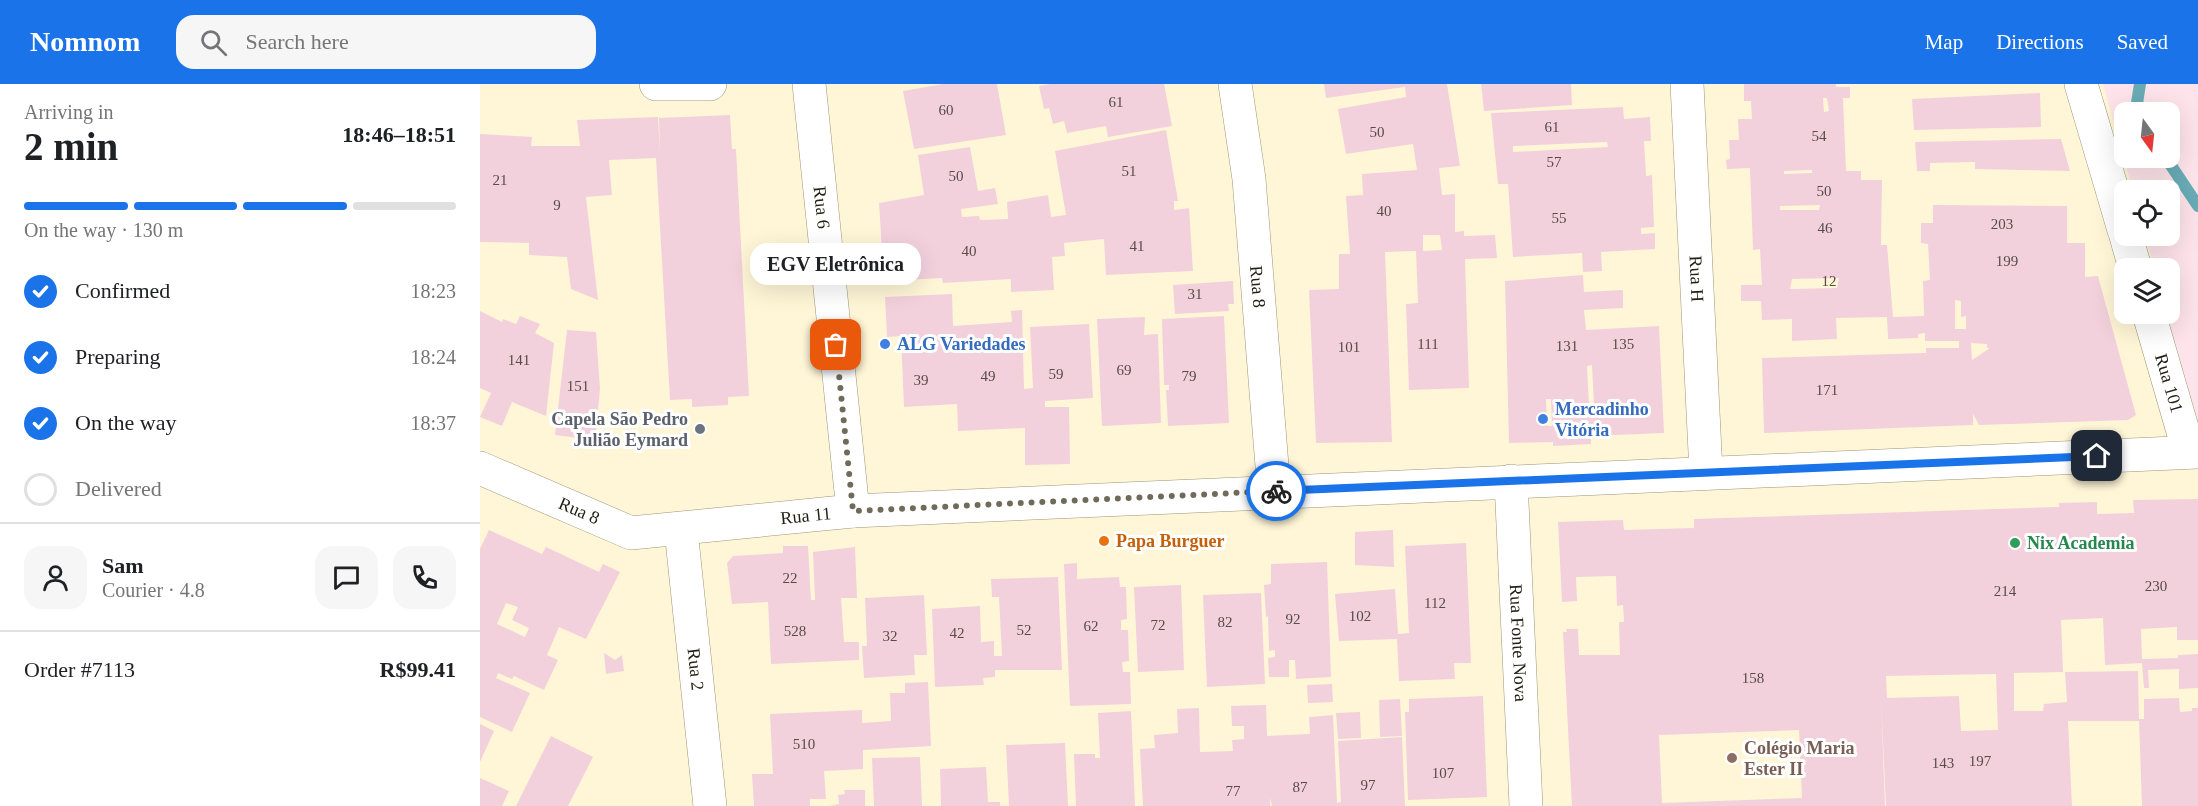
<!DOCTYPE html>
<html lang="en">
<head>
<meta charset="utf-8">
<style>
  body { margin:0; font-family:Georgia,serif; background:#f6f6f6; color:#202124; height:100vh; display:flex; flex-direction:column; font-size:22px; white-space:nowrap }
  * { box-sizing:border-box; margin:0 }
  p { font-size:20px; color:#757577 }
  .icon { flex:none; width:33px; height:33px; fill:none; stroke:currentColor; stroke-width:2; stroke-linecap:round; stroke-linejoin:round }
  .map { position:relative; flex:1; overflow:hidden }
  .panel { display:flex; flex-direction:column; background:#fff; width:480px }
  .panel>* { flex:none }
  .needle { width:39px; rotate:165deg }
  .buttons { position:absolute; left:1634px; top:18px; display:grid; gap:12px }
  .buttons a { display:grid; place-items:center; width:66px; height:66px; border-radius:12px; background:#fff; box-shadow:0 6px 24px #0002; font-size:30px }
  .pin { position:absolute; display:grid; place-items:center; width:51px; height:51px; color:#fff; margin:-26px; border-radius:12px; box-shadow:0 3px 9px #0006 }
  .courier { position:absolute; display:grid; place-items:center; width:60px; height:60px; margin:-30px; border:4px solid #1a73e8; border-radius:50%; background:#fff; color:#222; box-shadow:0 2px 8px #0007 }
  .bubble { position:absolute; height:42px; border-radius:18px; background:#fff; box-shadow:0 6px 24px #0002; font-size:20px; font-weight:700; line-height:42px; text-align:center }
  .overview em { font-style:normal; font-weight:700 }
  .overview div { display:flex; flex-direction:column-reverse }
  .overview { display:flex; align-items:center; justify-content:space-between; height:102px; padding:0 24px }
  h1 { font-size:39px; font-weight:700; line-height:45px }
  .bar { display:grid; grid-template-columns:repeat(4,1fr); gap:9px 6px; align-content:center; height:72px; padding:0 24px }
  .bar i { height:8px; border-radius:4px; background:#e0e0e0 }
  .bar .active { background:#1a73e8 }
  .bar p { grid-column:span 4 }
  .line { display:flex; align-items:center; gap:15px; padding:0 24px; border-top:2px solid #e0e0e0 }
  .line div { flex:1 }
  .round { display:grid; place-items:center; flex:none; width:63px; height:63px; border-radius:18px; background:#f6f6f6 }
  ol { padding:0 24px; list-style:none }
  li { display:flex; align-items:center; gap:18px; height:66px }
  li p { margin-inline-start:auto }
  li .icon { padding:6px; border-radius:50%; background:#1a73e8; color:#fff; stroke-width:4 }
  li:last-child { color:#757577 }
  li i { width:33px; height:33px; border:3px solid #e0e0e0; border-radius:50% }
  header { display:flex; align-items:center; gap:36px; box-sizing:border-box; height:84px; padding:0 30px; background:#1a73e8; color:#fff }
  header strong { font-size:28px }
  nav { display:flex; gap:33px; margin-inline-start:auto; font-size:21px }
  .search { width:420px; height:54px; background:#f6f6f6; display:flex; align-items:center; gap:15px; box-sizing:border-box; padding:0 21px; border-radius:18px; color:#757577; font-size:22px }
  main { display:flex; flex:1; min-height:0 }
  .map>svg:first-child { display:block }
  .industrial { fill:#fee4ea; fill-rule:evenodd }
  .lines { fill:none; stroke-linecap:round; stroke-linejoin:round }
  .stream { stroke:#69abb5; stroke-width:12 }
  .building { fill:#f2d1dd; fill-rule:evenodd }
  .street-casing { stroke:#9d9579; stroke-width:34 }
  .street { stroke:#fff; stroke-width:33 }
  .done { stroke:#706b59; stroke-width:6; stroke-dasharray:0 10.8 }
  .route { stroke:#1a73e8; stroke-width:8 }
  .shop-dot { fill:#3f7fe0; stroke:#fff; stroke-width:2 }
  .worship-dot { fill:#6b7280; stroke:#fff; stroke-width:2 }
  .food-dot { fill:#e8710a; stroke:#fff; stroke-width:2 }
  .leisure-dot { fill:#2e9e5b; stroke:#fff; stroke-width:2 }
  .education-dot { fill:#8d6e63; stroke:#fff; stroke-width:2 }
  .labels { text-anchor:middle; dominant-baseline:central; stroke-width:6; stroke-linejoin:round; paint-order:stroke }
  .number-label { font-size:15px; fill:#574c47 }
  .street-label { font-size:18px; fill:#232015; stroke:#fff }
  .shop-label { font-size:18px; font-weight:bold; fill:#366cbe; stroke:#fff; text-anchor:start }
  .worship-label { font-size:18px; font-weight:bold; fill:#5b616d; stroke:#fff; text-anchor:end }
  .food-label { font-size:18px; font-weight:bold; fill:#c56008; stroke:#fff; text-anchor:start }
  .leisure-label { font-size:18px; font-weight:bold; fill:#27864d; stroke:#fff; text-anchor:start }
  .education-label { font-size:18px; font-weight:bold; fill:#785e54; stroke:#fff; text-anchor:start }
</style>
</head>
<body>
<header>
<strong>Nomnom</strong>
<div class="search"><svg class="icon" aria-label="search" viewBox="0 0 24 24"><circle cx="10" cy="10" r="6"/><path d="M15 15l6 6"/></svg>Search here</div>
<nav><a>Map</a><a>Directions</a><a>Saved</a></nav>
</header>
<main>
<section class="panel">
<div class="overview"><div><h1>2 min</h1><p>Arriving in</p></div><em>18:46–18:51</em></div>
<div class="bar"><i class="active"></i><i class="active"></i><i class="active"></i><i></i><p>On the way · 130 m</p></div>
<ol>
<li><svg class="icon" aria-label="check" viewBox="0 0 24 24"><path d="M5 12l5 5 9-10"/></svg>Confirmed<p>18:23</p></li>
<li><svg class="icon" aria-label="check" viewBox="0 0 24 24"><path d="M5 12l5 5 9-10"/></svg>Preparing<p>18:24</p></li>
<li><svg class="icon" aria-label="check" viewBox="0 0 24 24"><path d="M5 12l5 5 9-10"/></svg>On the way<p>18:37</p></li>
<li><i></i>Delivered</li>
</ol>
<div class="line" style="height:108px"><a class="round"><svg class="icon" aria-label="person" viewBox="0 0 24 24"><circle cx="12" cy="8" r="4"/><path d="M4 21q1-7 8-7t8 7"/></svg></a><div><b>Sam</b><p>Courier · 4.8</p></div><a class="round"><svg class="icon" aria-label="chat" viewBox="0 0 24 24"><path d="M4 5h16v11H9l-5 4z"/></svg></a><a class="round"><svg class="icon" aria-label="phone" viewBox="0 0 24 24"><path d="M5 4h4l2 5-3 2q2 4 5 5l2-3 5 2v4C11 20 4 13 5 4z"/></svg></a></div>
<div class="line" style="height:78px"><div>Order #7113</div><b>R$99.41</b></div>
</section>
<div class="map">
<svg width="1718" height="722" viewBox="0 0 1718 722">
  <rect width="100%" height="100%" fill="#fff6d7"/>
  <path class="industrial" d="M 1623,0 L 1718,0 L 1718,339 L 1687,230 L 1689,184 L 1675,184 L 1665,152 L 1689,152 L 1689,106 L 1653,106 ZM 1644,28 L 1689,28 L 1689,74 L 1644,74 Z"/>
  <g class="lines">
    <path class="stream" d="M 1660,0 L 1657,19 L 1662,28
      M 1686,74 L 1718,122"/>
  </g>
  <path class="building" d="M 463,0 L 517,0 L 526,51 L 434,65 L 423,7 Z
    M 570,0 L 684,0 L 692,42 L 628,53 L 626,42 L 587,49 L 584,37 L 573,40 L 569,24 L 564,25 L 559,2 Z
    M 844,0 L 967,0 L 980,82 L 959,84 L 962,111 L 975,110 L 975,148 L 984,147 L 984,152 L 1015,151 L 1017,174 L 985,175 L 989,304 L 929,306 L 926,220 L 938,219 L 936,167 L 905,168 L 912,358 L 836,359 L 829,206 L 859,205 L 859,170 L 870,170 L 866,112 L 883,111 L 882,90 L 937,86 L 933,60 L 866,70 L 858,25 L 926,13 L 925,3 L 846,14 ZM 943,151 L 960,151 L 962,166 L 943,167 Z
    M 1001,0 L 1091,0 L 1092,21 L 1004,27 Z
    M 1264,0 L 1356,0 L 1356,3 L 1370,3 L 1370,14 L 1363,14 L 1366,87 L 1381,87 L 1381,96 L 1402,96 L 1401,161 L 1407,161 L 1413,233 L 1444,232 L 1443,197 L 1450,196 L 1448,160 L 1441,159 L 1441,139 L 1453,139 L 1453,121 L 1587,122 L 1587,159 L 1605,159 L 1605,193 L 1618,192 L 1656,331 L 1648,336 L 1499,341 L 1493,330 L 1493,341 L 1284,349 L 1282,274 L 1446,269 L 1446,264 L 1479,264 L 1479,257 L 1445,257 L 1445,249 L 1438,250 L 1438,254 L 1408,255 L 1407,233 L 1356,234 L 1357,255 L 1312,257 L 1312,235 L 1282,236 L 1281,217 L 1261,217 L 1261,201 L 1282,201 L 1280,165 L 1273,166 L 1270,84 L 1247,85 L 1246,76 L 1250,75 L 1249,56 L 1259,56 L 1258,35 L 1272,35 L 1271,17 L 1264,17 ZM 1343,14 L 1347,14 L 1349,27 L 1344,28 ZM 1332,86 L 1332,89 L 1304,90 L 1304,87 ZM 1340,121 L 1339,126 L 1300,126 L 1300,122 ZM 1359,194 L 1357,204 L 1310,205 L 1312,195 ZM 1475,216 L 1481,217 L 1481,233 L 1486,232 L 1486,245 L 1475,245 ZM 1491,259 L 1507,260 L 1507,264 L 1510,264 L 1492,276 Z
    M 1560,9 L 1561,43 L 1434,46 L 1432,15 Z
    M 1143,23 L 1144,35 L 1170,33 L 1171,57 L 1164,57 L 1166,92 L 1172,91 L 1174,143 L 1161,144 L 1161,150 L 1175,149 L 1175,165 L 1121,168 L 1122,187 L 1103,188 L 1102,169 L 1033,173 L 1028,100 L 1018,100 L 1011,29 ZM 1127,58 L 1128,63 L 1033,68 L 1033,62 Z
    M 250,31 L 252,65 L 256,65 L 269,312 L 248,313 L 248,321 L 212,323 L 212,315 L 190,316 L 176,74 L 129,76 L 132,111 L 106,113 L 118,216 L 91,205 L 87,173 L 49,171 L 49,159 L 0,158 L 0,50 L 52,53 L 51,62 L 100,62 L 97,36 L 178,33 L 180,69 L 179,34 Z
    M 686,46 L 698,117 L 694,117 L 694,126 L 709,124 L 713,187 L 626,191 L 624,155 L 584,159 L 585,172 L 572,173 L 574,206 L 531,208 L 531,195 L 463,199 L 462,194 L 404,197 L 399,119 L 444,111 L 438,71 L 490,63 L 498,107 L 515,104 L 518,120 L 481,125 L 482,133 L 499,132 L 500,136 L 528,135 L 527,118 L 568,111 L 571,133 L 586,131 L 575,67 Z
    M 1581,55 L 1590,87 L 1495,85 L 1495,78 L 1450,79 L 1450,87 L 1437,87 L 1435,58 Z
    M 1103,191 L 1104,208 L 1143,206 L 1143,224 L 1104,226 L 1106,246 L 1179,242 L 1184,349 L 1111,352 L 1111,360 L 1073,362 L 1073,358 L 1029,359 L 1025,197 ZM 1112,281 L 1114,321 L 1109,321 L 1107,282 ZM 1066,315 L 1071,315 L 1072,342 L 1067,342 Z
    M 753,197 L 754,220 L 748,220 L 749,227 L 695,230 L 693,201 Z
    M 472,210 L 473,242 L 532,238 L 531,227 L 542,226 L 544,305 L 553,304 L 550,243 L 609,240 L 613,314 L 565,317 L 565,323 L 589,323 L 590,380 L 545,381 L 545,344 L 478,347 L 477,320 L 424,323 L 421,252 L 407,253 L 405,213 Z
    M 0,227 L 22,238 L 23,235 L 36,240 L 40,232 L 60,240 L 55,249 L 74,259 L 66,332 L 32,318 L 22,342 L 0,333 L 11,309 L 0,304 Z
    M 744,232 L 749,339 L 688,342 L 686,306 L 689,306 L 689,301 L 684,301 L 682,235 Z
    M 665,233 L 664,251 L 678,250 L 681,339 L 622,342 L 617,235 Z
    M 87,246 L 116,248 L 120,305 L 115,356 L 75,351 Z
    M 1718,415 L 1718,556 L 1697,556 L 1697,543 L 1661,545 L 1662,575 L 1698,574 L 1698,571 L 1718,570 L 1718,604 L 1699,605 L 1699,585 L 1668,586 L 1669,604 L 1664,604 L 1662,579 L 1625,581 L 1623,534 L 1581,536 L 1583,588 L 1534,589 L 1534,627 L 1563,627 L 1564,620 L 1587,618 L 1585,588 L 1658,587 L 1659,637 L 1588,637 L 1592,722 L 1406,722 L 1401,614 L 1405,722 L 1092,722 L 1083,548 L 1087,548 L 1086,545 L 1098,545 L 1099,571 L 1140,571 L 1139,538 L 1144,538 L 1143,521 L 1137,522 L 1136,492 L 1096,493 L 1097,517 L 1082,518 L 1078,438 L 1143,436 L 1144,446 L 1214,444 L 1214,435 L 1576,423 L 1579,423 L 1579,419 L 1617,418 L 1617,430 L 1654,429 L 1653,416 ZM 1516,590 L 1518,646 L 1481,647 L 1479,612 L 1407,614 L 1406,592 ZM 1319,646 L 1322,714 L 1182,719 L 1179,651 Z
    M 9,446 L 62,470 L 66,463 L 119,488 L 123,480 L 140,488 L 106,555 L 79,543 L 67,571 L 78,576 L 64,606 L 34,592 L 32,595 L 18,589 L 16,594 L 50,609 L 32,648 L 0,633 L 0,465 ZM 26,519 L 38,523 L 32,536 L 49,544 L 45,553 L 17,540 Z
    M 913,446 L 914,483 L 875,481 L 875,448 Z
    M 986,459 L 991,579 L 974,579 L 975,595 L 919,597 L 917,555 L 859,557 L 855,510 L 915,505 L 918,550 L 929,549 L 925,462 Z
    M 303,462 L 328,462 L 331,516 L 335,516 L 333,468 L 375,463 L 377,514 L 361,514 L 364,558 L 379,558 L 379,576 L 291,580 L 288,518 L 252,520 L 247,479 L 253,472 L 303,469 Z
    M 847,478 L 851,593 L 816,595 L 815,576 L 809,576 L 809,593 L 789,593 L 788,574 L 795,573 L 795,566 L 789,567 L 788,532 L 786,533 L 784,501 L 791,500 L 791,480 Z
    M 597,479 L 597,495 L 639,493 L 640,503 L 646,503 L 647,535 L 641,536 L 641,546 L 648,546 L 649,577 L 642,578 L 643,588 L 650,588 L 651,620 L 590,622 L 584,480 Z
    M 578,493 L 582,586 L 515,586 L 515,593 L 503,594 L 504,601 L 455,603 L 452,525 L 500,522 L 501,558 L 514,557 L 514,572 L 522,572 L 519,513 L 512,513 L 511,495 Z
    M 701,501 L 704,586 L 658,588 L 654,503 Z
    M 781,509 L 785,600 L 727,603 L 723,511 Z
    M 444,511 L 447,571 L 434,571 L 435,591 L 384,594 L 382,562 L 387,562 L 385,514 Z
    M 124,569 L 135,576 L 142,571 L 144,587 L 126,590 Z
    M 448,598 L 451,662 L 383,666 L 383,685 L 344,687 L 346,715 L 330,715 L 330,722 L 274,722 L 272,690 L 293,690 L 290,630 L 382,626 L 382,639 L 411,637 L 410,609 L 425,609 L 425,599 Z
    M 852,600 L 853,618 L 828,619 L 827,601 Z
    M 1003,612 L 1007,713 L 928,716 L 925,628 L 929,628 L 929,615 Z
    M 1699,614 L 1700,628 L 1712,627 L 1712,624 L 1718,624 L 1718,722 L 1662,722 L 1659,635 L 1664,635 L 1664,615 Z
    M 920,615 L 922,652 L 900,653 L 899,616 Z
    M 786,621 L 787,652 L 830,650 L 829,633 L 853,631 L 857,719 L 861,718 L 858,657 L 922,653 L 925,722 L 792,722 L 790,714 L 790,722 L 663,722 L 660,665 L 675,664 L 674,651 L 698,649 L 697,625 L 719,624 L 720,668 L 753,667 L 752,656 L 764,655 L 764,642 L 752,642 L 751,622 Z
    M 651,627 L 655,722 L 596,722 L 594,670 L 615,670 L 615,674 L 620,674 L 618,629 Z
    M 880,628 L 881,654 L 858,655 L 856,629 Z
    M 0,640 L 14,647 L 0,678 Z
    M 71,652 L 113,673 L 88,722 L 36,722 Z
    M 585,659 L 588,722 L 529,722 L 526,661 Z
    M 440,673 L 442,722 L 394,722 L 392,674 Z
    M 506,683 L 508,718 L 520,718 L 520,722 L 461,722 L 460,685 Z
    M 0,694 L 29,707 L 22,722 L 0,722 Z
    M 364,706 L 385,706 L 385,722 L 349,722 L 359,720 L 358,711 L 365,710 Z"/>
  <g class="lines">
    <g class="street-casing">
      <g id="street">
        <path d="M 176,0 L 230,0"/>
        <path id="s1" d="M 329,0 L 373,427"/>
        <path id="s2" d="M 755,0 L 769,95 L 794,407"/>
        <path id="s3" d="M 1207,0 L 1226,389"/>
        <path d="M 1601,0 L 1644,146"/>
        <path d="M 1646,152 L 1655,184"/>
        <path id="s4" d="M 1669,230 L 1709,368"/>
        <path id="s5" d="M 0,384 L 151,449 L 373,427 L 1718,368"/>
        <path id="s6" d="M 1031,397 L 1046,722"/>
        <path id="s7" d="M 201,446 L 230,722"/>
      </g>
    </g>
    <use href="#street" class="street"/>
  </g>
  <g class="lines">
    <path class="done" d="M 356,261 L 373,427 L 796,407"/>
    <path class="route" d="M 796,407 L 1617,372"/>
  </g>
  <g class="shop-dot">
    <circle cx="405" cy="260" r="6"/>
    <circle cx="1063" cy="335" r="6"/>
  </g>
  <circle class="worship-dot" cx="220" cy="345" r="6"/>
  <circle class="food-dot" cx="624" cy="457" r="6"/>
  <circle class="leisure-dot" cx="1535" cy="459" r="6"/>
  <circle class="education-dot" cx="1252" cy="674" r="6"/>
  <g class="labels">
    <g class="number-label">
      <text x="636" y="18">61</text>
      <text x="466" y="26">60</text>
      <text x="1072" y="43">61</text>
      <text x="897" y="48">50</text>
      <text x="1339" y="52">54</text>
      <text x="1074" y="78">57</text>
      <text x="649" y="87">51</text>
      <text x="476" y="92">50</text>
      <text x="20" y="96">21</text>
      <text x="1344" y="107">50</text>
      <text x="77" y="121">9</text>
      <text x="904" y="127">40</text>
      <text x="1079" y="134">55</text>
      <text x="1522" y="140">203</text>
      <text x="1345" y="144">46</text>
      <text x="657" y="162">41</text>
      <text x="489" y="167">40</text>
      <text x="1527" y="177">199</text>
      <text x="1349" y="197">12</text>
      <text x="715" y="210">31</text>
      <text x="948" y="260">111</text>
      <text x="1143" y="260">135</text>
      <text x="1087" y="262">131</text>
      <text x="869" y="263">101</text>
      <text x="39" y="276">141</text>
      <text x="644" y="286">69</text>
      <text x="576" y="290">59</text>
      <text x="508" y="292">49</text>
      <text x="709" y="292">79</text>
      <text x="441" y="296">39</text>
      <text x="98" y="302">151</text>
      <text x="1347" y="306">171</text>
      <text x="310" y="494">22</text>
      <text x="1676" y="502">230</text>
      <text x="1525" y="507">214</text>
      <text x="955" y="519">112</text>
      <text x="880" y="532">102</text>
      <text x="813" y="535">92</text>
      <text x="745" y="538">82</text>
      <text x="678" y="541">72</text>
      <text x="611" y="542">62</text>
      <text x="544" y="546">52</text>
      <text x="315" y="547">528</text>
      <text x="477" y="549">42</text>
      <text x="410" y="552">32</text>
      <text x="1273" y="594">158</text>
      <text x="324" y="660">510</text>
      <text x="1500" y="677">197</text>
      <text x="1463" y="679">143</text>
      <text x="963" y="689">107</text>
      <text x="888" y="701">97</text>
      <text x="820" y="703">87</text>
      <text x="753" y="707">77</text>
    </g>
    <g class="street-label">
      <text stroke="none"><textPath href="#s1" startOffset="124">Rua 6</textPath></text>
      <text stroke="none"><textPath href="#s3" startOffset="195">Rua H</textPath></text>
      <text stroke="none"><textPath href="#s2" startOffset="204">Rua 8</textPath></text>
      <text stroke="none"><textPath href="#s4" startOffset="72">Rua 101</textPath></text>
      <text stroke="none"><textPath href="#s5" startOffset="108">Rua 8</textPath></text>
      <text stroke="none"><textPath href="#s5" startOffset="340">Rua 11</textPath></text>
      <text stroke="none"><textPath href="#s6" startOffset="162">Rua Fonte Nova</textPath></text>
      <text stroke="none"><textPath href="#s7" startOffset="140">Rua 2</textPath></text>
    </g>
    <g class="shop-label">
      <text x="417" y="260">ALG Variedades</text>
      <text x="1075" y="325">Mercadinho<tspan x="1075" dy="21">Vitória</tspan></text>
    </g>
    <g class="worship-label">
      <text x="208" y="335">Capela São Pedro<tspan x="208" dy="21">Julião Eymard</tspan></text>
    </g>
    <g class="food-label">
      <text x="636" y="457">Papa Burguer</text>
    </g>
    <g class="leisure-label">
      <text x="1547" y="459">Nix Academia</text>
    </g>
    <g class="education-label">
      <text x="1264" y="664">Colégio Maria<tspan x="1264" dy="21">Ester II</tspan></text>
    </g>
  </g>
</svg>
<div class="buttons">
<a><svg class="needle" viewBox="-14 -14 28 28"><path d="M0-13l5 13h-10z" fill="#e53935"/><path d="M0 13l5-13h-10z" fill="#757577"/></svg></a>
<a><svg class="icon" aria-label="locate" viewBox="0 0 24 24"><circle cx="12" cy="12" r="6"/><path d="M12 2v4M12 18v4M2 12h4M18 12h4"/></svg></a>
<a><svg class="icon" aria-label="layers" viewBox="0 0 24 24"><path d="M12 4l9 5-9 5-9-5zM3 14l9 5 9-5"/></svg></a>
</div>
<div class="pin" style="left:356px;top:261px;background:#ea580c"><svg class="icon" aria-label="bag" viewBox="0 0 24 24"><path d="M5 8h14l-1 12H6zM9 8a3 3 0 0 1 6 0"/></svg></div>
<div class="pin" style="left:1617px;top:372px;background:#1f2937"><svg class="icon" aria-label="home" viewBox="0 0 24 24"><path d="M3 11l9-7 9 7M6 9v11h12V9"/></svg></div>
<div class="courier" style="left:796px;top:407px"><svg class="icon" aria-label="bike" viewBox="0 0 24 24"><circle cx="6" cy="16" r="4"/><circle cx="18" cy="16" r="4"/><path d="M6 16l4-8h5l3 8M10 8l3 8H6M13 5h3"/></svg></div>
<div class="bubble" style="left:270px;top:159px;width:171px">EGV Eletrônica</div>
</div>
</main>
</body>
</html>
